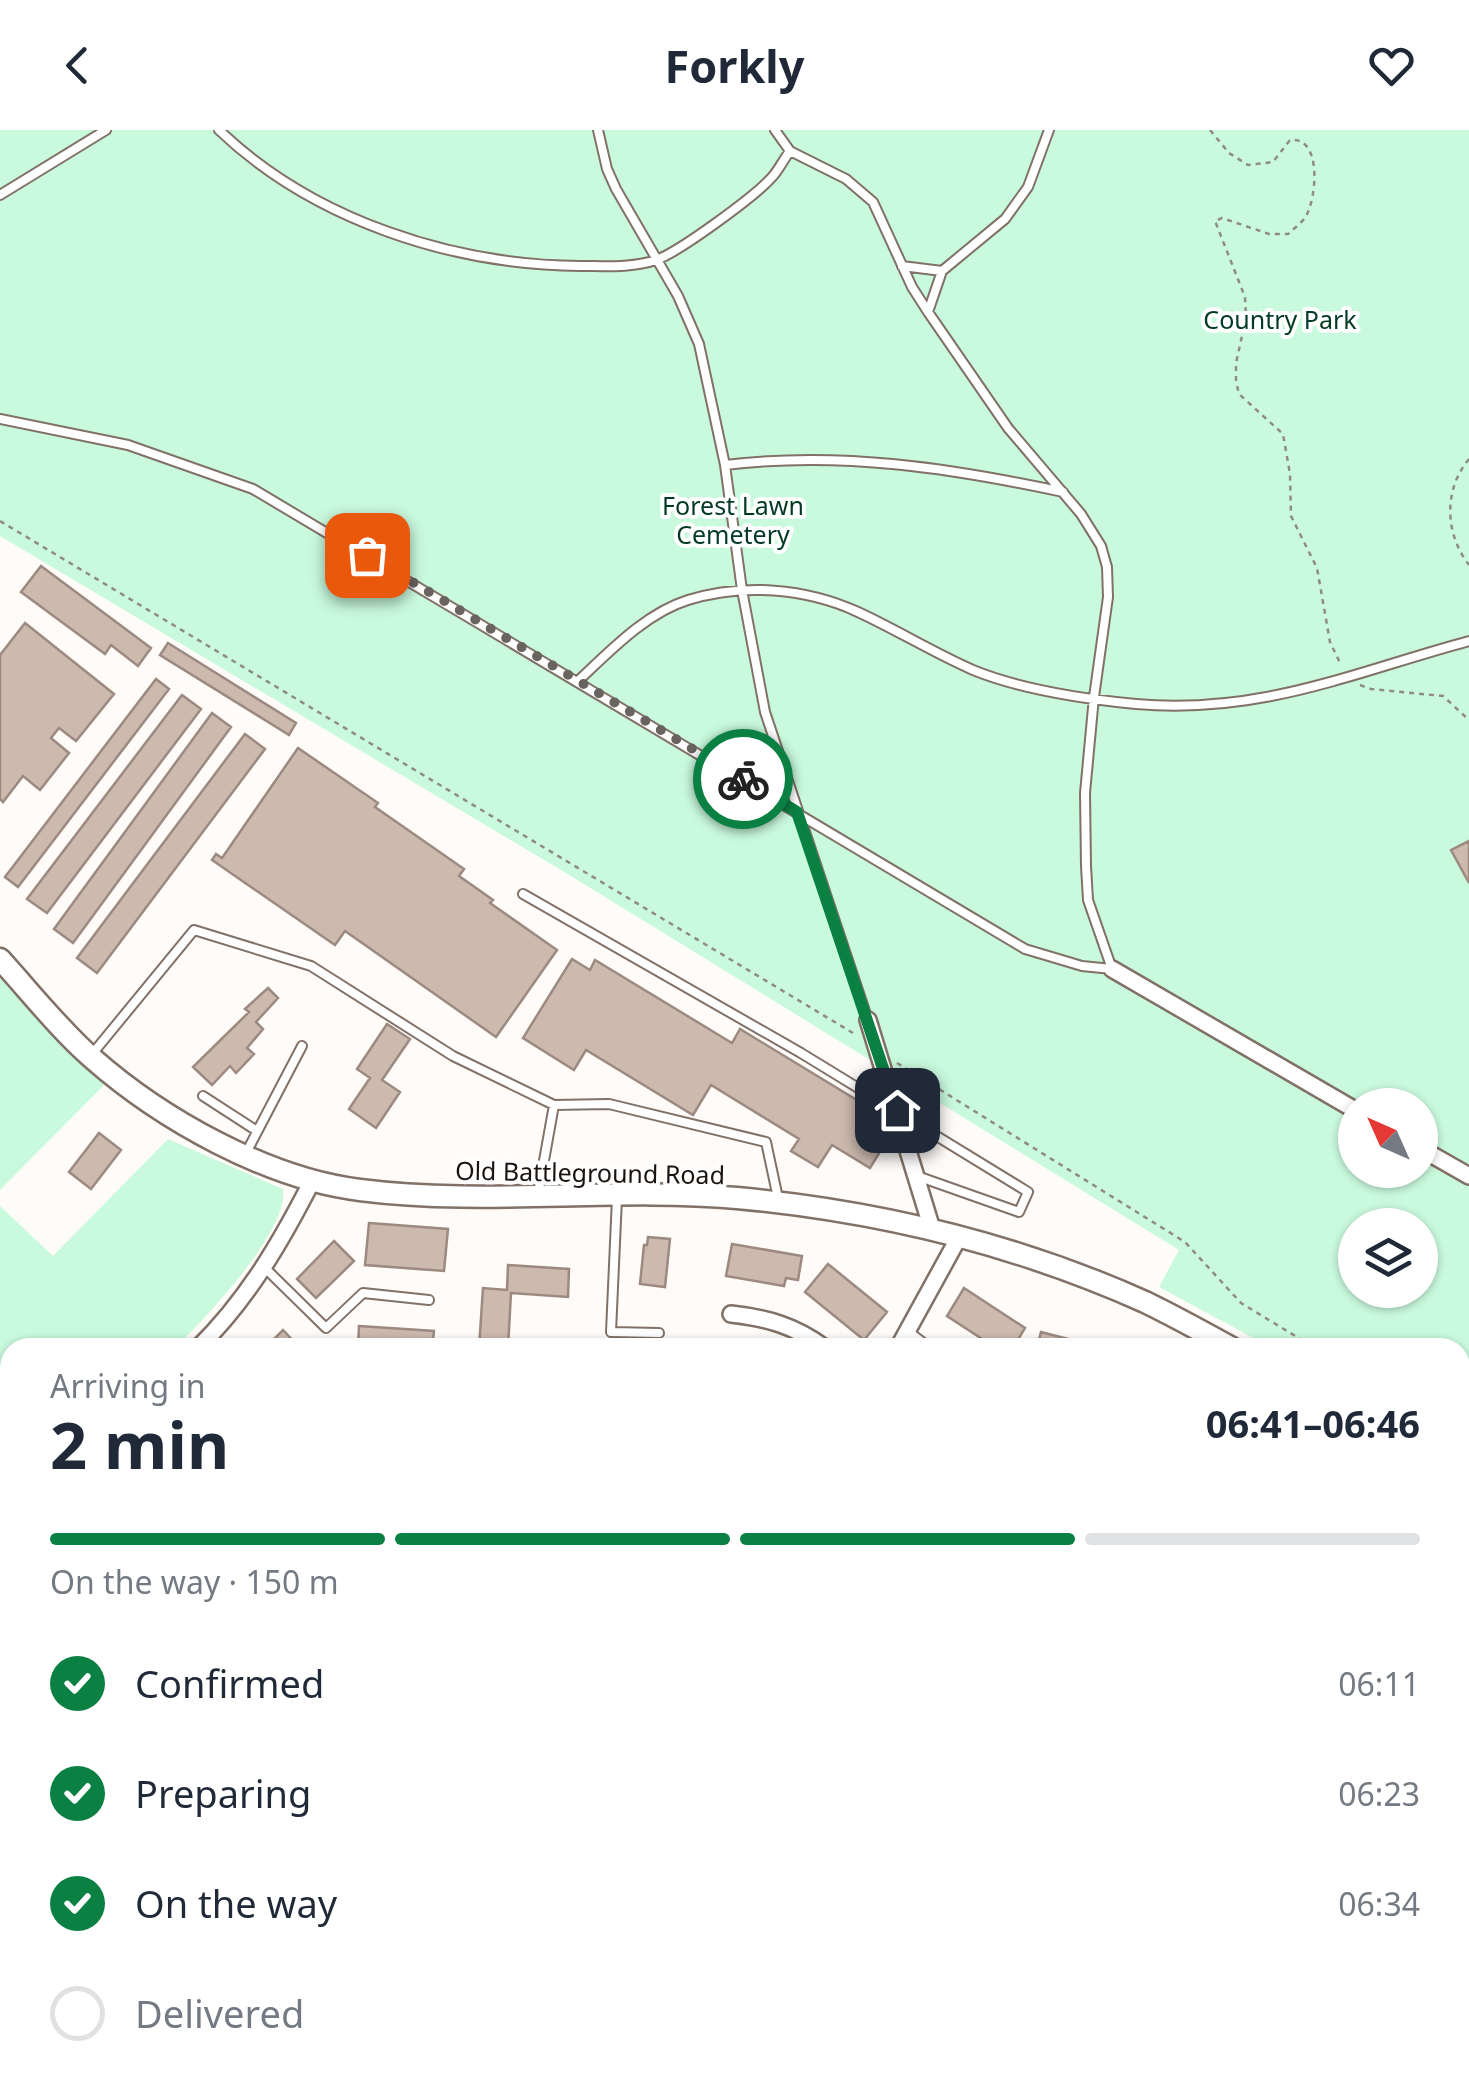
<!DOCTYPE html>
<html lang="en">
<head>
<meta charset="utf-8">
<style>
  body { margin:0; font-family:"Noto Sans",sans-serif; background:#f6f6f7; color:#1f2937; height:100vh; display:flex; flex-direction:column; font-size:38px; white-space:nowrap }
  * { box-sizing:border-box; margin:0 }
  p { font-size:32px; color:#747a83 }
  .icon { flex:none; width:55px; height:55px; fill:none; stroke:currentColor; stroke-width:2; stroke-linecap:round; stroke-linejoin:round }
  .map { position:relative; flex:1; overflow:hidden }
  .details { position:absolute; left:0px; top:1208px; width:1470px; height:752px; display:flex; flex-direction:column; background:#fff; border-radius:30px 30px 0 0; box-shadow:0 2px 8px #0004 }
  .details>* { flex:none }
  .needle { width:65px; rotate:315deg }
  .tools { position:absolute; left:1338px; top:958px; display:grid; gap:20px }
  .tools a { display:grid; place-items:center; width:100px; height:100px; border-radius:50%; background:#fff; box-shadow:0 2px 8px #0004; font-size:50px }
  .pin { position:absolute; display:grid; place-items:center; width:85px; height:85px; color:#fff; margin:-42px; border-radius:20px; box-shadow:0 5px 15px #0006 }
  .courier { position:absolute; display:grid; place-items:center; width:100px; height:100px; margin:-50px; border:8px solid #0b8043; border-radius:50%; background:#fff; color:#222; box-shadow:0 2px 12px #0007 }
  .overview em { font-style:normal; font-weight:700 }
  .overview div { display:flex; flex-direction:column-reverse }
  .overview { display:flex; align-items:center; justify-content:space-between; height:170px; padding:0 50px }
  h1 { font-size:65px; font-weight:700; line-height:75px }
  .bar { display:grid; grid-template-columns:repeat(4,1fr); gap:15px 10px; align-content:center; height:120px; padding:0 50px }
  .bar i { height:12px; border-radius:8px; background:#e0e1e3 }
  .bar .current { background:#0b8043 }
  .bar p { grid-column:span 4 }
  ol { padding:0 50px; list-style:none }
  li { display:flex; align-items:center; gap:30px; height:110px }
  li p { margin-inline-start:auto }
  li .icon { padding:10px; border-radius:50%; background:#0b8043; color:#fff; stroke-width:4 }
  li:last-child { color:#747a83 }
  li i { width:55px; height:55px; border:5px solid #e0e1e3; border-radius:50% }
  header { display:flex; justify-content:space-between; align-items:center; height:130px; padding:0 50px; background:#fff; font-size:45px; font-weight:700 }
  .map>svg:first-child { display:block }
  .built { fill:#fdede3 }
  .green { fill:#c9fade; fill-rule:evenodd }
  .building { fill:#cdbaaf; stroke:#9c8a80; stroke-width:2.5 }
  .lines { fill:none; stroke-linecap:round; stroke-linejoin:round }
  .service-casing { stroke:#817167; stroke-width:12 }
  .minor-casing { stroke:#817167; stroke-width:20 }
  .tertiary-casing { stroke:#817167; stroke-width:25 }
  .primary-casing { stroke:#817167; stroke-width:30 }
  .path { stroke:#908b88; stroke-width:2.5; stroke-dasharray:5 5; stroke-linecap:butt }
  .service { stroke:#fff; stroke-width:8 }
  .minor { stroke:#fff; stroke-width:15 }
  .tertiary { stroke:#fff; stroke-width:20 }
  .primary { stroke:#fff; stroke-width:25 }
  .done { stroke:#6a6461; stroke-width:10; stroke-dasharray:0 18 }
  .route { stroke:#0b8043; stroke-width:12 }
  .labels { text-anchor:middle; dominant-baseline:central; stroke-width:8; stroke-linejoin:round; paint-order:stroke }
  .park-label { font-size:25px; fill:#033a23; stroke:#fff }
  .street-label { font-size:25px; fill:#1a1310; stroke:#fff }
</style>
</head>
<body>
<header><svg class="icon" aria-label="back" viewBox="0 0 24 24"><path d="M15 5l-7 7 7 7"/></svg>Forkly<svg class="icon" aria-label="heart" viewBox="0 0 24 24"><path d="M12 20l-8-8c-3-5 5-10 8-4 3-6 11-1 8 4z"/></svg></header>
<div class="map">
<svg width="1469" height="1958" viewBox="0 0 1469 1958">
  <rect width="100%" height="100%" fill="#fefbf8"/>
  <path class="built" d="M 1460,1777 L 1469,1777 L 1469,1958 L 1030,1958 L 1023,1950 L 1460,1950 Z"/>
  <path class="green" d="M 0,0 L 1469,0 L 1469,1333 L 1460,1327 L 1460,1218 L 1270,1217 L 1159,1157 L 1179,1120 L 566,743 L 0,406 ZM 1355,975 L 1420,975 L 1420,1040 L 1355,1040 ZM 1355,1095 L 1420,1095 L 1420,1160 L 1355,1160 Z
    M 0,846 L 104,955 L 0,1060 Z
    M 168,1009 L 283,1059 C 290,1099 204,1190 176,1217 L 10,1218 L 10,1371 L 0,1381 L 0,1076 L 53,1126 Z"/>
  <path class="building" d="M 41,436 L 151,518 L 138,536 L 111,515 L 105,524 L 21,462 Z
    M 25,493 L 114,564 L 76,611 L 59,598 L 51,608 L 69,623 L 40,660 L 23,646 L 3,672 L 0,669 L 0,525 Z
    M 168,513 L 296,593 L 289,605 L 160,525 Z
    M 156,549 L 169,559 L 18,757 L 5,747 Z
    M 182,565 L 201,579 L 47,783 L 27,769 Z
    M 212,583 L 231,597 L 73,813 L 54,799 Z
    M 245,604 L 265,619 L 97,843 L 77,828 Z
    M 298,618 L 378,673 L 375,677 L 464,739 L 459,746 L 493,770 L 490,773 L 557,820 L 496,907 L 345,801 L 335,815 L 212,730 L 216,724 L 222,728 Z
    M 1469,711 L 1469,753 L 1451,720 Z
    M 572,829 L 590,840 L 595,830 L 732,913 L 740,899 L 878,983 L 870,996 L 889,1007 L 870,1038 L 832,1015 L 818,1037 L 791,1021 L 799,1009 L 711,955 L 693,985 L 586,920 L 574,940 L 523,908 Z
    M 268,858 L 278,868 L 256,892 L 263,899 L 247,918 L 254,924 L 236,943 L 230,936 L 212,955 L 193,937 L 249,882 L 245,879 Z
    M 387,894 L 410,909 L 382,950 L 400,962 L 376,998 L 349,979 L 370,948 L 357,939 Z
    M 99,1003 L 121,1020 L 91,1059 L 69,1042 Z
    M 369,1093 L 448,1099 L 444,1141 L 365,1135 Z
    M 648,1107 L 670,1109 L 665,1157 L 640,1154 L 644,1115 L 647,1115 Z
    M 334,1111 L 354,1131 L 316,1168 L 297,1149 Z
    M 732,1114 L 802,1126 L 798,1150 L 786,1148 L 784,1156 L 726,1146 Z
    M 828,1134 L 887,1182 L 864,1210 L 805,1162 Z
    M 508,1135 L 569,1139 L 568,1167 L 511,1163 L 508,1218 L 479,1218 L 483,1158 L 507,1160 Z
    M 964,1158 L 1025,1198 L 1013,1218 L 996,1218 L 947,1186 Z
    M 359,1196 L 434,1201 L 432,1218 L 358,1218 Z
    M 283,1200 L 300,1218 L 265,1218 Z
    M 1041,1202 L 1103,1218 L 1037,1218 Z
    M 10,1441 L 10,1496 L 6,1500 L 0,1493 L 0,1450 Z
    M 177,1950 L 210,1950 L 216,1958 L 182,1958 Z
    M 343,1950 L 401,1950 L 393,1958 L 346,1958 L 341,1952 Z
    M 884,1950 L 928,1950 L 932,1958 L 889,1958 Z
    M 1122,1950 L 1223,1950 L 1223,1958 L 1122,1958 Z"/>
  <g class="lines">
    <g class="service-casing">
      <path id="service" d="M 219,0 C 313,90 452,135 580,136 C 605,136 632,138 656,130 C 679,122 757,65 773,46 C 779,39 784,29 790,21
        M 598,0 L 607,39 L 616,59 L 678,166 L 699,214 L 725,335 L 742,460 L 765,582 L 868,890
        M 0,65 L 106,0
        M 902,136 L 942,141
        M 928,182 L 942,141 L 1005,89 L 1028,57 L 1049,0
        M 0,289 L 128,315 L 253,359 L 1025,819 L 1082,836 L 1112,839 L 1088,770 L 1086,736 L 1085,663 L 1094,567 L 1108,467 L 1107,437 L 1101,416 L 1081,384 L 1008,298 L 928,182 L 912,157 L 873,72 L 846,49 L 790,21 L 775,0
        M 725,335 C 840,321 951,338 1063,362
        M 579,550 C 610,521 646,483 688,470 C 743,453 806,458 858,482 C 897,500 934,523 973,540 C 1022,560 1084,569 1136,574 C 1261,585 1354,542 1469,511
        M 523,764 L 801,923 L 1028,1062 L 1019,1082 L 917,1046
        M 93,923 L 194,800 L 311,836 L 453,926 L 554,975 L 609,974 L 766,1012 L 778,1068
        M 203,966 L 257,1001
        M 246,1023 L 302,916
        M 538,1064 L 554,975
        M 617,1068 L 611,1202 L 659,1203
        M 264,1137 L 326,1198 L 363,1163 L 429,1170
        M 909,1202 L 930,1218
        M 1460,1914 L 1469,1914
        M 1101,1950 L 1101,1958"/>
    </g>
    <g class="minor-casing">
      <path id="minor" d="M 1112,839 L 1355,980
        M 868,890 L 932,1099
        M 1420,1018 L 1469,1046
        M 731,1184 C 768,1188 795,1196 825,1218
        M 198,1218 C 247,1170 281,1112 312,1051
        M 898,1218 L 959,1107
        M 0,1401 L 10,1391
        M 276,1950 L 281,1958
        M 800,1950 L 809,1958
        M 494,1958 L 508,1950"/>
    </g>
    <g class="tertiary-casing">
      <path id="tertiary" d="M 0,829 C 30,862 59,899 92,928 C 161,989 268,1049 360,1060 C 485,1076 612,1057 737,1068 C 877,1081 1016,1114 1145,1172 C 1174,1186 1203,1202 1232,1218
        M 1460,1347 L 1469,1352"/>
    </g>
    <g class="primary-casing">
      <path id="primary" d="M 0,1734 L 10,1734
        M 1460,1734 L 1469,1735
        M 1460,1773 L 1469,1773"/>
    </g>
    <path class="path" d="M 1210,0 L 1229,23 L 1248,35 L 1273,32 L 1290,10 C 1322,6 1317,67 1306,86 C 1302,93 1293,99 1288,104 L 1269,104 L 1222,88 L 1215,91 L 1245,167 L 1246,188 L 1236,233 L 1236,251 L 1239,264 L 1283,304 L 1290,344 L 1291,386 L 1317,438 L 1330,512 L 1341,535
      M 1469,329 C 1443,360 1445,404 1469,435
      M 0,391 L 853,903
      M 1360,555 L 1371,559 L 1443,566 L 1469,590
      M 897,933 L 1185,1112 L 1241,1173 L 1315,1218
      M 1460,1304 L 1469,1309"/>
    <use href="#service" class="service"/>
    <use href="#minor" class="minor"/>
    <use href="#tertiary" class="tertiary"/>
    <use href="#primary" class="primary"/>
  </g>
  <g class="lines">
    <path class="done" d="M 367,425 L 743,649"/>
    <path class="route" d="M 743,649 L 797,682 L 897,980"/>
  </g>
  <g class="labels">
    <g class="park-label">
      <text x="1280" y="189">Country Park</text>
      <text x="733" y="375">Forest Lawn<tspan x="733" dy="29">Cemetery</tspan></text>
    </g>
    <g class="street-label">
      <text transform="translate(590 1042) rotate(1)">Old Battleground Road</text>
    </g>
  </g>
</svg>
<div class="tools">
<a><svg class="needle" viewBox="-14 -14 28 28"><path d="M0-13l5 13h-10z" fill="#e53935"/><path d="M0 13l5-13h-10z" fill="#747a83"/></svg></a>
<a><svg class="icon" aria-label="layers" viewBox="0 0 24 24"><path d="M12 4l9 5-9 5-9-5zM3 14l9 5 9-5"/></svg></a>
</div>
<div class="pin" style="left:367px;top:425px;background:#ea580c"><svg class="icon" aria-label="bag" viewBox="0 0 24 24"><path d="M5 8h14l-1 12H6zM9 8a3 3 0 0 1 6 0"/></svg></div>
<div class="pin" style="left:897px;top:980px;background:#1f2937"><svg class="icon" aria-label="home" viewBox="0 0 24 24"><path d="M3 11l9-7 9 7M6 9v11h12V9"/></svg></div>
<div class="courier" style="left:743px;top:649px"><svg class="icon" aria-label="bike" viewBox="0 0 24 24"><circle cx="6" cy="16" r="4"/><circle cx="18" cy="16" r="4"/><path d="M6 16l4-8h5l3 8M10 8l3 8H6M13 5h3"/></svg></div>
<section class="details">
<div class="overview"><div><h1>2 min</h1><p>Arriving in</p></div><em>06:41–06:46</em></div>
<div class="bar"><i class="current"></i><i class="current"></i><i class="current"></i><i></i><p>On the way · 150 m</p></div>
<ol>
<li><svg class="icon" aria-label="check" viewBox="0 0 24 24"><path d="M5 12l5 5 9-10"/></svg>Confirmed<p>06:11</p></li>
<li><svg class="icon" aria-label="check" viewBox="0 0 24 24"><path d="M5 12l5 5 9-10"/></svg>Preparing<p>06:23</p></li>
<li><svg class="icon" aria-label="check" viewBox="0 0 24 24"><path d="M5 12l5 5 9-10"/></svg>On the way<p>06:34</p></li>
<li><i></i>Delivered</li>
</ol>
</section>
</div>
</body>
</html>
